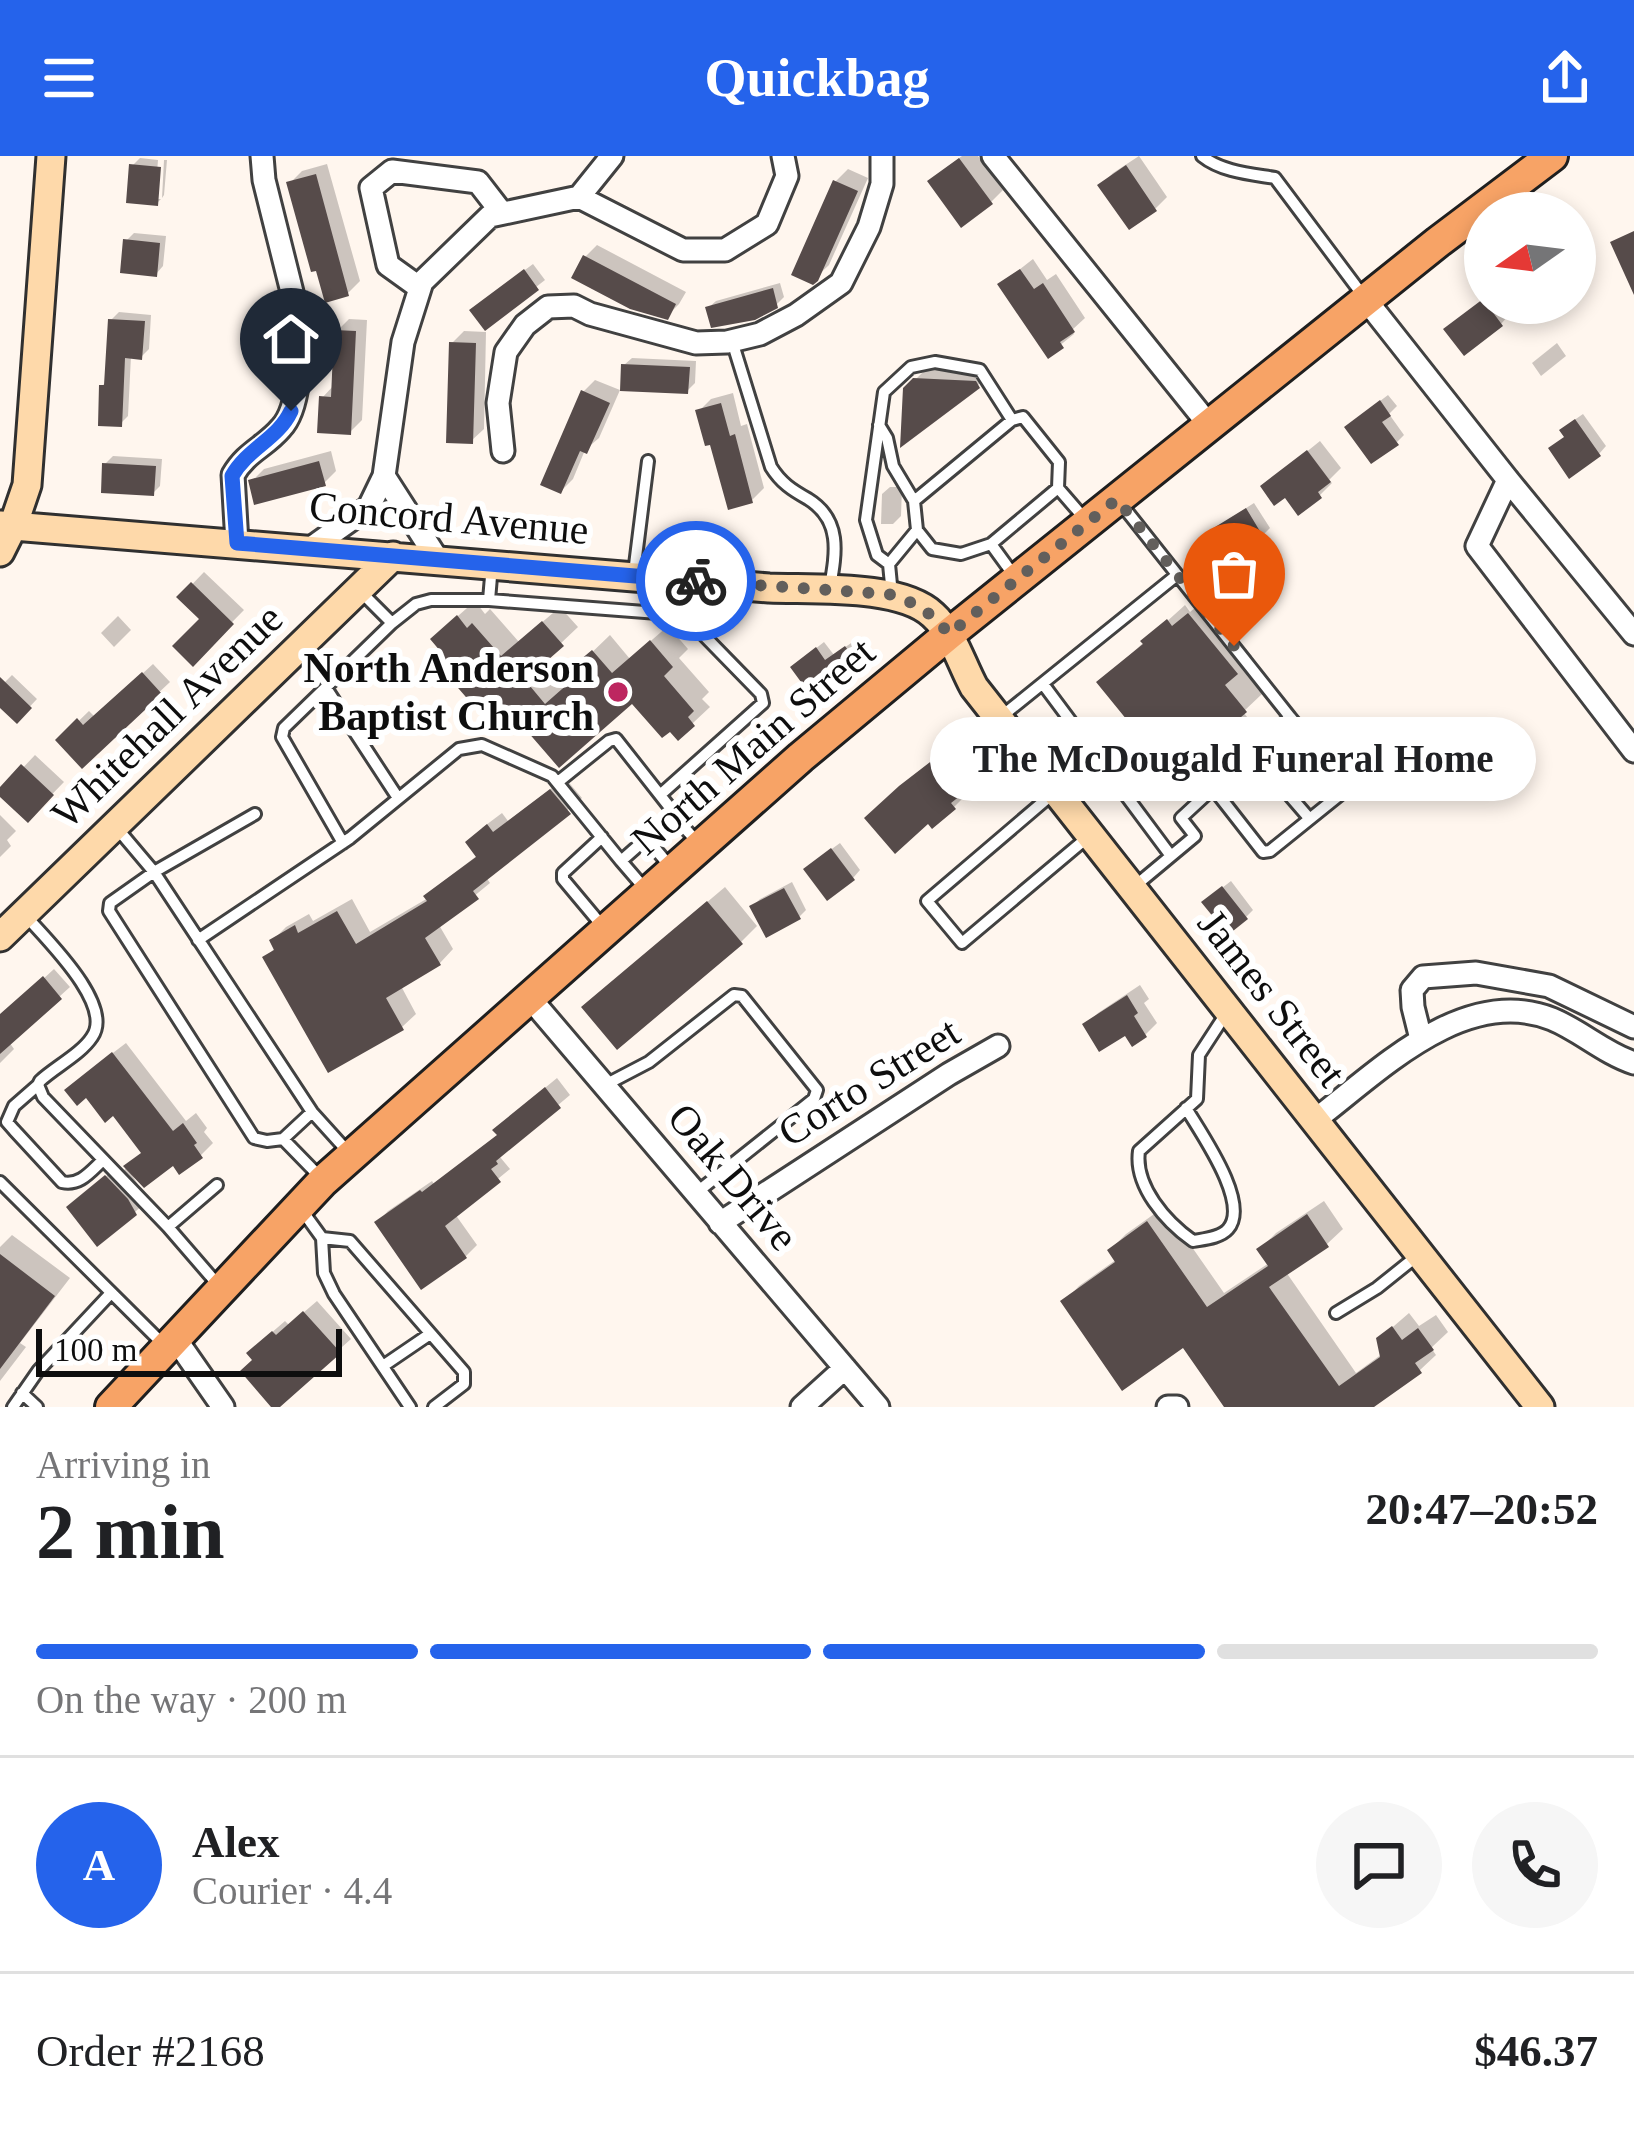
<!DOCTYPE html>
<html lang="en">
<head>
<meta charset="utf-8">
<style>
  body { margin:0; font-family:Georgia,serif; background:#f6f6f6; color:#202124; height:100vh; display:flex; flex-direction:column; font-size:45px; white-space:nowrap }
  * { box-sizing:border-box; margin:0 }
  p { font-size:39px; color:#757577 }
  .icon { flex:none; width:66px; height:66px; fill:none; stroke:currentColor; stroke-width:2; stroke-linecap:round; stroke-linejoin:round }
  .map { position:relative; height:1251px; overflow:hidden }
  .details { display:flex; flex-direction:column; background:#fff; flex:1 }
  .details>* { flex:none }
  .needle { width:78px; rotate:256deg }
  .buttons { position:absolute; left:1464px; top:36px; display:grid; gap:24px }
  .buttons a { display:grid; place-items:center; width:132px; height:132px; border-radius:50%; background:#fff; box-shadow:0 6px 18px #0003; font-size:60px }
  .scale { position:absolute; left:36px; bottom:30px; width:306px; box-sizing:border-box; padding-left:12px; border:6px solid #0e0e0e; border-top:0; font-size:33px; line-height:42px; white-space:nowrap; color:#0e0e0e; -webkit-text-stroke:9px #fff; paint-order:stroke }
  .pin { position:absolute; display:grid; place-items:center; width:102px; height:102px; color:#fff; margin:-123px -51px; border-radius:50% 50% 50% 0; rotate:-45deg; box-shadow:0 0 12px #0007 }
  .pin .icon { rotate:45deg }
  .courier { position:absolute; display:grid; place-items:center; width:120px; height:120px; margin:-60px; border:9px solid #2563eb; border-radius:50%; background:#fff; color:#222; box-shadow:0 3px 15px #0007 }
  .bubble { position:absolute; height:84px; border-radius:42px; background:#fff; box-shadow:0 6px 18px #0003; font-size:39px; font-weight:600; line-height:84px; text-align:center }
  .head em { font-style:normal; font-weight:600 }
  .head div { display:flex; flex-direction:column-reverse }
  .head { display:flex; align-items:center; justify-content:space-between; height:204px; padding:0 36px }
  h1 { font-size:78px; font-weight:600; line-height:90px }
  .bar { display:grid; grid-template-columns:repeat(4,1fr); gap:18px 12px; align-content:center; height:144px; padding:0 36px }
  .bar i { height:15px; border-radius:9px; background:#e0e0e0 }
  .bar .active { background:#2563eb }
  .bar p { grid-column:span 4 }
  .line { display:flex; align-items:center; gap:30px; padding:0 36px; border-top:3px solid #e0e0e0 }
  .line div { flex:1 }
  .round { display:grid; place-items:center; flex:none; width:126px; height:126px; border-radius:63px; background:#f6f6f6 }
  header { display:flex; justify-content:space-between; align-items:center; height:156px; padding:0 36px; background:#2563eb; color:#fff; font-size:54px; font-weight:600 }
  .map>svg:first-child { display:block }
  .shadow { fill:#0003 }
  .building { fill:#564b4a }
  .lines { fill:none; stroke-linecap:round; stroke-linejoin:round }
  .lane-casing { stroke:#414141; stroke-width:16 }
  .street-casing { stroke:#414141; stroke-width:27 }
  .secondary-casing { stroke:#303030; stroke-width:33 }
  .primary-casing { stroke:#1f1f1f; stroke-width:36 }
  .lane { stroke:#fff; stroke-width:10 }
  .street { stroke:#fff; stroke-width:21 }
  .secondary { stroke:#fed9aa; stroke-width:27 }
  .primary { stroke:#f7a366; stroke-width:30 }
  .done { stroke:#625f5c; stroke-width:12; stroke-dasharray:0 21.6 }
  .route { stroke:#2563eb; stroke-width:15 }
  .poi-dot { fill:#bd2660; stroke:#fff; stroke-width:4.5 }
  .labels { text-anchor:middle; dominant-baseline:central; stroke-width:12; stroke-linejoin:round; paint-order:stroke }
  .street-label { font-size:42px; fill:#0e0e0e; stroke:#fff }
  .poi-label { font-size:42px; font-weight:bold; fill:#0e0e0e; stroke:#fff; text-anchor:end }
</style>
</head>
<body>
<header><svg class="icon" aria-label="menu" viewBox="0 0 24 24"><path d="M4 6h16M4 12h16M4 18h16"/></svg>Quickbag<svg class="icon" aria-label="share" viewBox="0 0 24 24"><path d="M12 15V3M7 8l5-5 5 5M5 13v7h14v-7"/></svg></header>
<div class="map">
<svg width="1634" height="1251" viewBox="0 0 1634 1251">
  <rect width="100%" height="100%" fill="#fff6ee"/>
  <path class="shadow" d="M 962,0 L 978,0 L 1003,34 L 991,46 L 943,14 Z
    M 1139,0 L 1167,41 L 1155,53 L 1101,29 L 1113,17 Z
    M 140,2 L 158,4 L 155,43 L 161,43 L 157,47 L 132,10 Z
    M 164,4 L 167,4 L 164,39 L 162,42 Z
    M 327,8 L 360,125 L 348,137 L 318,111 L 290,27 L 302,15 Z
    M 848,13 L 868,22 L 829,109 L 812,125 L 836,25 Z
    M 134,77 L 166,80 L 163,110 L 156,118 L 126,85 Z
    M 597,89 L 686,136 L 679,148 L 667,160 L 585,101 Z
    M 1033,103 L 1047,124 L 1056,118 L 1085,162 L 1072,174 L 1074,178 L 1048,199 L 1001,128 Z
    M 533,108 L 545,124 L 485,171 L 480,147 Z
    M 780,127 L 784,141 L 776,149 L 708,152 L 716,145 Z
    M 1485,143 L 1485,147 L 1499,147 L 1508,160 L 1501,168 L 1455,166 Z
    M 119,156 L 151,159 L 149,193 L 141,201 L 131,200 L 128,260 L 121,267 L 102,230 L 107,225 L 111,164 Z
    M 349,163 L 367,164 L 362,264 L 350,276 L 322,242 L 334,229 L 337,175 Z
    M 464,175 L 486,176 L 484,273 L 471,285 L 452,187 Z
    M 1557,187 L 1566,200 L 1541,220 L 1532,207 Z
    M 632,202 L 696,205 L 695,227 L 687,235 L 624,209 Z
    M 928,211 L 988,214 L 990,217 L 978,229 L 906,233 Z
    M 595,224 L 620,234 L 599,282 L 585,294 L 573,323 L 561,335 L 583,236 Z
    M 733,237 L 741,270 L 747,268 L 764,332 L 752,344 L 712,285 L 699,255 L 711,243 Z
    M 1388,239 L 1397,250 L 1389,258 L 1404,279 L 1397,286 L 1355,264 Z
    M 1583,258 L 1606,290 L 1599,298 L 1570,267 Z
    M 1320,285 L 1341,312 L 1329,324 L 1332,327 L 1320,339 L 1286,338 L 1264,330 Z
    M 331,295 L 336,315 L 324,327 L 252,325 L 264,313 Z
    M 113,300 L 162,303 L 160,330 L 153,337 L 105,308 Z
    M 890,331 L 902,331 L 901,360 L 893,368 L 881,368 L 882,338 Z
    M 1254,347 L 1270,372 L 1262,380 L 1218,370 Z
    M 204,416 L 244,454 L 193,506 L 203,463 L 180,441 Z
    M 1206,443 L 1252,500 L 1241,512 L 1262,538 L 1243,556 L 1257,573 L 1241,589 L 1190,599 L 1100,526 L 1185,449 L 1190,456 Z
    M 475,445 L 485,458 L 490,453 L 519,486 L 560,451 L 578,471 L 540,507 L 563,533 L 590,510 L 584,504 L 610,479 L 630,503 L 668,470 L 688,493 L 679,502 L 709,536 L 702,543 L 710,551 L 678,581 L 632,543 L 514,555 L 445,496 L 450,467 Z
    M 118,460 L 131,474 L 114,491 L 101,477 Z
    M 854,485 L 863,497 L 812,537 L 801,504 L 824,486 L 834,499 Z
    M 153,508 L 170,526 L 82,609 L 59,584 L 89,555 L 95,561 Z
    M 12,519 L 37,543 L 17,564 L 0,548 L 0,531 Z
    M 959,584 L 983,616 L 961,635 L 965,640 L 954,651 L 913,620 Z
    M 35,599 L 64,626 L 28,663 L 0,636 Z
    M 565,622 L 582,642 L 486,721 L 490,727 L 439,769 L 453,793 L 440,807 L 401,830 L 416,858 L 402,871 L 266,801 L 276,791 L 272,785 L 286,771 L 309,758 L 313,765 L 352,743 L 370,776 L 428,742 L 441,727 L 478,699 L 482,672 L 502,657 L 508,665 Z
    M 0,659 L 16,675 L 7,684 L 11,690 L 0,701 Z
    M 840,687 L 860,714 L 853,722 L 814,706 Z
    M 1231,725 L 1253,754 L 1246,761 L 1213,739 Z
    M 792,726 L 806,754 L 799,761 L 752,751 L 760,743 Z
    M 725,731 L 757,770 L 741,786 L 602,835 Z
    M 54,813 L 70,831 L 9,886 L 14,893 L 0,907 L 0,871 L 4,859 Z
    M 1140,829 L 1149,843 L 1144,847 L 1157,867 L 1145,879 L 1086,869 L 1098,857 Z
    M 126,887 L 186,965 L 196,957 L 207,972 L 204,976 L 213,987 L 201,999 L 132,1019 L 148,1044 L 135,1056 L 82,1039 L 119,1010 L 123,1015 L 144,996 L 114,956 L 80,922 Z
    M 557,922 L 570,939 L 506,993 L 500,1001 L 510,1013 L 455,1058 L 477,1089 L 466,1100 L 422,1130 L 378,1066 L 388,1055 L 432,1025 L 434,1028 L 499,978 L 507,963 Z
    M 1324,1045 L 1343,1073 L 1327,1088 L 1286,1116 L 1356,1217 L 1382,1198 L 1379,1183 L 1409,1157 L 1419,1170 L 1436,1159 L 1448,1176 L 1431,1192 L 1436,1199 L 1420,1214 L 1369,1251 L 1228,1251 L 1184,1188 L 1064,1146 L 1079,1130 L 1117,1103 L 1110,1094 L 1126,1078 L 1164,1051 L 1224,1137 L 1269,1107 L 1260,1093 L 1276,1077 Z
    M 12,1079 L 70,1122 L 20,1187 L 26,1191 L 0,1225 L 0,1091 Z
    M 317,1145 L 351,1183 L 275,1251 L 256,1204 L 262,1185 L 285,1165 L 289,1169 Z"/>
  <path class="building" d="M 959,2 L 993,48 L 961,72 L 927,25 Z
    M 129,8 L 161,11 L 158,50 L 126,47 Z
    M 1126,9 L 1157,55 L 1129,74 L 1097,29 Z
    M 316,18 L 349,140 L 325,147 L 316,115 L 311,116 L 286,26 Z
    M 833,24 L 858,35 L 818,125 L 813,129 L 791,119 Z
    M 1634,75 L 1634,139 L 1610,86 Z
    M 123,83 L 160,87 L 157,121 L 120,117 Z
    M 583,99 L 676,148 L 668,164 L 630,153 L 571,122 Z
    M 524,113 L 539,134 L 485,175 L 469,154 Z
    M 1020,113 L 1034,133 L 1043,127 L 1075,176 L 1060,186 L 1064,192 L 1048,203 L 997,128 Z
    M 773,132 L 778,152 L 755,164 L 711,172 L 705,151 Z
    M 1483,143 L 1503,170 L 1464,200 L 1443,173 Z
    M 108,163 L 145,165 L 142,204 L 125,202 L 122,271 L 98,270 L 99,229 L 104,229 Z
    M 334,174 L 356,175 L 351,279 L 317,277 L 319,240 L 331,241 Z
    M 449,186 L 476,187 L 473,288 L 446,287 Z
    M 621,208 L 690,211 L 688,238 L 620,235 Z
    M 913,222 L 976,225 L 980,232 L 900,292 L 903,232 Z
    M 581,234 L 610,247 L 587,298 L 580,295 L 561,338 L 540,329 Z
    M 1380,244 L 1391,260 L 1382,266 L 1399,289 L 1371,308 L 1344,271 Z
    M 721,247 L 730,280 L 735,278 L 753,347 L 728,354 L 710,289 L 705,290 L 695,254 Z
    M 1575,263 L 1601,300 L 1569,323 L 1548,292 L 1564,281 L 1559,274 Z
    M 1307,294 L 1331,326 L 1318,336 L 1322,342 L 1298,360 L 1285,342 L 1274,350 L 1260,330 Z
    M 319,305 L 326,330 L 254,349 L 248,324 Z
    M 102,307 L 156,310 L 154,340 L 101,337 Z
    M 1246,352 L 1264,382 L 1225,406 L 1207,376 Z
    M 191,426 L 234,468 L 193,511 L 172,490 L 199,463 L 176,441 Z
    M 1188,457 L 1238,518 L 1225,529 L 1247,556 L 1227,573 L 1243,592 L 1207,623 L 1190,603 L 1171,618 L 1096,526 L 1143,488 L 1140,485 L 1167,463 L 1172,470 Z
    M 457,459 L 467,472 L 472,467 L 501,500 L 542,465 L 564,490 L 525,524 L 545,548 L 587,511 L 580,504 L 592,494 L 612,517 L 650,484 L 673,511 L 664,520 L 694,555 L 688,561 L 695,570 L 678,585 L 670,576 L 662,582 L 632,548 L 559,612 L 514,560 L 499,572 L 482,551 L 478,555 L 433,503 L 441,496 L 430,483 Z
    M 845,490 L 857,507 L 812,541 L 790,511 L 816,491 L 825,504 Z
    M 142,516 L 162,538 L 82,613 L 55,584 L 77,562 L 83,569 Z
    M 0,521 L 32,552 L 17,568 L 0,552 Z
    M 947,593 L 975,628 L 951,647 L 956,653 L 932,673 L 928,668 L 895,698 L 864,662 L 899,630 Z
    M 21,608 L 54,639 L 28,667 L 0,641 L 0,631 Z
    M 550,633 L 571,658 L 473,735 L 479,743 L 425,782 L 441,809 L 386,842 L 404,874 L 328,917 L 262,801 L 274,794 L 269,784 L 295,769 L 298,777 L 337,755 L 356,788 L 427,745 L 423,740 L 476,701 L 465,686 L 487,668 L 493,676 Z
    M 831,692 L 855,724 L 827,745 L 803,713 Z
    M 1222,730 L 1248,763 L 1228,779 L 1201,746 Z
    M 784,732 L 801,763 L 766,782 L 749,750 Z
    M 707,745 L 743,788 L 617,894 L 581,851 Z
    M 43,820 L 62,843 L 0,898 L 0,858 Z
    M 1127,839 L 1138,857 L 1134,860 L 1147,881 L 1132,891 L 1125,880 L 1099,896 L 1082,868 Z
    M 112,896 L 173,975 L 183,967 L 197,987 L 194,989 L 203,1002 L 179,1019 L 173,1010 L 144,1032 L 123,1010 L 141,997 L 113,960 L 105,967 L 86,942 L 77,950 L 64,934 Z
    M 545,931 L 561,952 L 496,1005 L 498,1008 L 491,1013 L 501,1026 L 445,1070 L 467,1102 L 421,1134 L 374,1066 L 420,1034 L 422,1036 L 497,979 L 492,974 Z
    M 105,1019 L 128,1043 L 137,1059 L 97,1091 L 66,1051 Z
    M 1307,1058 L 1329,1091 L 1269,1131 L 1339,1230 L 1380,1201 L 1376,1182 L 1392,1170 L 1402,1184 L 1418,1172 L 1434,1194 L 1415,1207 L 1422,1217 L 1374,1251 L 1224,1251 L 1183,1192 L 1122,1235 L 1060,1145 L 1115,1106 L 1107,1094 L 1147,1065 L 1207,1151 L 1268,1110 L 1256,1093 Z
    M 0,1098 L 55,1140 L 0,1213 Z
    M 303,1155 L 341,1197 L 280,1251 L 271,1251 L 240,1215 L 252,1204 L 246,1197 L 272,1175 L 276,1179 Z"/>
  <g class="lines">
    <g class="lane-casing">
      <path id="lane" d="M 1202,0 C 1222,16 1251,18 1275,22 L 1364,141
        M 732,185 L 771,311 C 781,327 792,334 808,343 C 842,364 836,397 830,431
        M 879,269 L 887,282 L 893,310 L 914,345
        M 1058,332 L 991,388 L 961,398 L 932,393 L 917,374 L 914,345 L 1012,264 L 1023,261 L 1059,306 L 1058,332 L 1084,362
        M 1118,344 L 1290,561 L 1181,662 L 1195,680 L 1135,730
        M 991,388 L 1015,421
        M 889,408 L 877,399 L 866,364 L 884,236 L 911,211 L 935,206 L 980,214 L 1012,264
        M 492,409 L 489,444 L 684,459
        M 634,417 L 648,305
        M 358,433 L 392,467 L 416,448 L 431,444 L 489,444
        M 892,439 L 889,408 L 917,374
        M 1043,528 L 1171,700
        M 326,532 L 398,642
        M 1002,560 L 1177,419
        M 1252,596 L 1309,662
        M 1213,632 L 1263,696 L 1270,695 L 1342,637 L 1342,624 L 1290,561
        M 1056,635 L 927,745 L 962,787 L 1088,681
        M 660,639 L 763,547 L 761,538 L 684,459 L 688,427
        M 673,659 L 699,688
        M 116,671 L 154,716 L 255,658
        M 602,681 L 563,717 L 563,723 L 604,772
        M 648,684 L 672,713
        M 343,687 L 282,581 L 284,572 L 392,467
        M 621,705 L 646,734
        M 25,759 C 45,782 115,849 92,881 C 81,898 55,911 40,925 L 38,929 L 43,941 L 168,1071 L 219,1130
        M 198,784 L 350,682 L 459,593 L 482,589 L 552,620 L 621,705 L 673,659 L 671,653 L 616,583 L 609,585 L 558,626
        M 38,929 L 14,950 L 7,966 L 14,974 L 62,1026 C 80,1030 90,1016 103,1004
        M 605,929 L 649,906 L 734,839 L 742,840 L 817,934 L 814,943 L 696,1037
        M 1186,952 C 1200,976 1251,1047 1228,1073 C 1220,1082 1204,1083 1193,1085 C 1166,1066 1134,1030 1139,995 L 1197,943 L 1199,899 L 1227,856
        M 283,983 L 312,956
        M 320,1021 L 283,983 L 267,985 L 254,982 L 109,755 L 110,747 L 154,716 L 312,956 L 349,997
        M 0,1026 L 164,1189
        M 301,1053 L 322,1082 L 324,1117 L 334,1138 L 410,1251
        M 168,1071 L 217,1029
        M 322,1082 L 350,1085 L 464,1216 L 464,1228 L 434,1251
        M 1336,1157 L 1377,1132 L 1417,1100
        M 383,1210 L 430,1178
        M 22,1237 L 37,1251
        M 13,1251 L 38,1215 L 111,1137"/>
    </g>
    <g class="street-casing">
      <path id="street" d="M 612,0 L 579,41 L 683,94 L 725,94 L 767,68 L 787,20 L 783,0
        M 993,0 L 1209,269
        M 420,132 L 388,109 L 371,32 L 392,15 L 478,26 L 502,57
        M 1366,144 L 1508,324 L 1634,478
        M 503,295 L 498,247 L 506,196 L 525,169 L 548,151 L 574,150 L 590,158 L 696,187 L 727,186 L 760,178 L 796,159 L 841,127 L 869,71 L 882,28 L 882,0
        M 384,320 L 438,404
        M 1508,324 L 1477,390 L 1634,595
        M 237,387 L 233,319 C 246,296 265,291 281,272 C 301,251 300,197 300,168 L 264,24 L 262,0
        M 311,392 L 369,351 L 384,320 L 403,186 L 422,126 L 490,60 L 579,41
        M 529,841 L 878,1251
        M 1421,883 L 1413,851 L 1412,834 L 1423,821 L 1476,817 L 1549,830 L 1634,871
        M 1315,964 C 1378,916 1464,828 1552,863 C 1581,875 1604,897 1634,907
        M 720,1067 L 949,918 L 998,890
        M 175,1182 L 223,1251
        M 802,1251 L 845,1212
        M 1168,1251 L 1177,1251"/>
    </g>
    <g class="secondary-casing">
      <path id="secondary" d="M 0,369 L 769,432 C 813,434 900,428 933,459 C 953,477 961,507 974,531 L 1540,1251
        M 0,396 L 13,370 L 27,329 L 51,0
        M 0,781 L 393,400"/>
    </g>
    <g class="primary-casing">
      <path id="primary" d="M 111,1251 L 323,1025 L 801,601 L 949,478 L 1438,86 L 1552,0"/>
    </g>
    <use href="#lane" class="lane"/>
    <use href="#street" class="street"/>
    <use href="#secondary" class="secondary"/>
    <use href="#primary" class="primary"/>
  </g>
  <g class="lines">
    <path class="done" d="M 696,425 L 888,438 C 915,446 931,456 949,478 L 1117,343 L 1234,490"/>
    <path class="route" d="M 291,255 C 278,283 248,292 232,320 L 237,387 L 696,425"/>
  </g>
  <circle class="poi-dot" cx="618" cy="536" r="12"/>
  <g class="labels">
    <g class="street-label">
      <text transform="translate(449 362) rotate(5)">Concord Avenue</text>
      <text transform="translate(167 560) rotate(-44)">Whitehall Avenue</text>
      <text transform="translate(753 590) rotate(-41)">North Main Street</text>
      <text transform="translate(1272 842) rotate(52)">James Street</text>
      <text transform="translate(869 926) rotate(-32)">Corto Street</text>
      <text transform="translate(733 1021) rotate(50)">Oak Drive</text>
    </g>
    <g class="poi-label">
      <text x="594" y="512">North Anderson<tspan x="594" dy="48">Baptist Church</tspan></text>
    </g>
  </g>
</svg>
<div class="buttons">
<a><svg class="needle" viewBox="-14 -14 28 28"><path d="M0-13l5 13h-10z" fill="#e53935"/><path d="M0 13l5-13h-10z" fill="#757577"/></svg></a>
</div>
<div class="scale">100 m</div>
<div class="pin" style="left:1234px;top:490px;background:#ea580c"><svg class="icon" aria-label="bag" viewBox="0 0 24 24"><path d="M5 8h14l-1 12H6zM9 8a3 3 0 0 1 6 0"/></svg></div>
<div class="pin" style="left:291px;top:255px;background:#1f2937"><svg class="icon" aria-label="home" viewBox="0 0 24 24"><path d="M3 11l9-7 9 7M6 9v11h12V9"/></svg></div>
<div class="courier" style="left:696px;top:425px"><svg class="icon" aria-label="bike" viewBox="0 0 24 24"><circle cx="6" cy="16" r="4"/><circle cx="18" cy="16" r="4"/><path d="M6 16l4-8h5l3 8M10 8l3 8H6M13 5h3"/></svg></div>
<div class="bubble" style="left:930px;top:561px;width:606px">The McDougald Funeral Home</div>
</div>
<section class="details">
<div class="head"><div><h1>2 min</h1><p>Arriving in</p></div><em>20:47–20:52</em></div>
<div class="bar"><i class="active"></i><i class="active"></i><i class="active"></i><i></i><p>On the way · 200 m</p></div>
<div class="line" style="height:216px"><b class="round" style="background:#2563eb;color:#fff">A</b><div><b>Alex</b><p>Courier · 4.4</p></div><a class="round"><svg class="icon" aria-label="chat" viewBox="0 0 24 24"><path d="M4 5h16v11H9l-5 4z"/></svg></a><a class="round"><svg class="icon" aria-label="phone" viewBox="0 0 24 24"><path d="M5 4h4l2 5-3 2q2 4 5 5l2-3 5 2v4C11 20 4 13 5 4z"/></svg></a></div>
<div class="line" style="height:156px"><div>Order #2168</div><b>$46.37</b></div>
</section>
</body>
</html>
